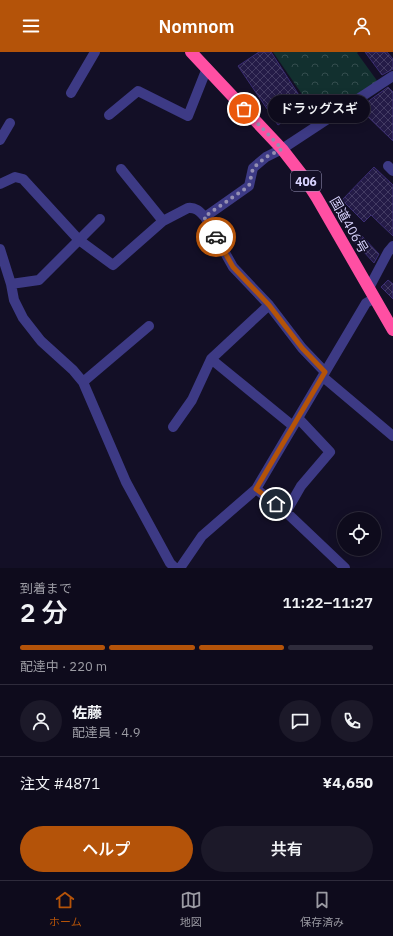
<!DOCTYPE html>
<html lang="ja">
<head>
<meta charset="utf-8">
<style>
  body { margin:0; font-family:"IBM Plex Sans","Noto Sans JP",sans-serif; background:#1c1929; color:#f1f3f6; height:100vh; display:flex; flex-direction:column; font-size:15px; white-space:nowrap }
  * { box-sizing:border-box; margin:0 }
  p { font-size:13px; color:#9b9ba3 }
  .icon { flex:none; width:22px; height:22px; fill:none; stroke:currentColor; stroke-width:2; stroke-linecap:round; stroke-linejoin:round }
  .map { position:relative; height:516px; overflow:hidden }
  .panel { display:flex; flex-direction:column; background:#0e0b1c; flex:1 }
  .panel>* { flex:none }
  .fabs { position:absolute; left:337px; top:460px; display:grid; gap:8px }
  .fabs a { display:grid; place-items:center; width:44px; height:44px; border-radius:50%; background:#0e0b1c; box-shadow:0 2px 10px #0003,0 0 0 1px #2e2b3b; font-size:20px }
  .pin { position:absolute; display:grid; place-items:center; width:34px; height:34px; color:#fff; margin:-17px; border:2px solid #fff; border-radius:50%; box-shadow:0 1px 4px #0007 }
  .courier { position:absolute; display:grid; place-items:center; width:40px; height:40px; margin:-20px; border:3px solid #b45309; border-radius:50%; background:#fff; color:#222; box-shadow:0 1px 5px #0007 }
  .bubble { position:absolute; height:28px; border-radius:14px; background:#0e0b1c; box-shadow:0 2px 10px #0003,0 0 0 1px #2e2b3b; font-size:13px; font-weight:600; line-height:28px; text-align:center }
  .overview em { font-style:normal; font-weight:600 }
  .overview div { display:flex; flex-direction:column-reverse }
  .overview { display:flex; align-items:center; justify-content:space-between; height:68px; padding:0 20px }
  h1 { font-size:26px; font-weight:600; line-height:30px }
  .bar { display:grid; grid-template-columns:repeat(4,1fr); gap:6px 4px; align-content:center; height:48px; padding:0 20px }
  .bar i { height:5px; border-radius:3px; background:#2e2b3b }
  .bar .on { background:#b45309 }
  .bar p { grid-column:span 4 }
  .line { display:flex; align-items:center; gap:10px; padding:0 20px; border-top:1px solid #2e2b3b }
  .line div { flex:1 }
  .round { display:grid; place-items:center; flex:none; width:42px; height:42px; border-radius:21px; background:#1c1929 }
  .primary-button { display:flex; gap:8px; margin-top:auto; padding:8px 20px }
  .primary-button a { flex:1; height:46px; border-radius:24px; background:#b45309; color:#fff; font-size:16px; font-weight:600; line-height:46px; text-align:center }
  .primary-button a+a { background:#1c1929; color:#f1f3f6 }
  header { display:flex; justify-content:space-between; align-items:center; height:52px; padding:0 20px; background:#b45309; color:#fff; font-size:18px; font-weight:600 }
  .tab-bar { display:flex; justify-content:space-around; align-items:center; height:56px; border-top:1px solid #2e2b3b; background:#0e0b1c; font-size:11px; color:#9b9ba3 }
  .tab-bar a { display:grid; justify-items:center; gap:2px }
  .tab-bar .on { color:#b45309 }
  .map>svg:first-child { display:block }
  .park { fill:url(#park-crowns) }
  .building { fill:url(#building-cross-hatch); stroke:#3b2d73 }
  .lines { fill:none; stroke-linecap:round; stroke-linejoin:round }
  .minor { stroke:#3d3a85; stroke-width:10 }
  .highway { stroke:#ff4fa3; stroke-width:12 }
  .done { stroke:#948fb3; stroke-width:4; stroke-dasharray:0 7.2 }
  .route { stroke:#b45309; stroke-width:5 }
  .labels { text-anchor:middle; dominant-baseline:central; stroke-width:3; stroke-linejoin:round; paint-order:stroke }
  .shield { fill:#130f26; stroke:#9e99be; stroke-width:1 }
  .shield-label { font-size:12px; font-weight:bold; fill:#d9d4ff }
  .street-label { font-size:13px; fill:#d9d4ff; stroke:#130f26 }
</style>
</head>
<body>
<header><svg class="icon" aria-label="menu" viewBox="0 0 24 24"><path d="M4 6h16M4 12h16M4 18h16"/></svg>Nomnom<svg class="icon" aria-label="person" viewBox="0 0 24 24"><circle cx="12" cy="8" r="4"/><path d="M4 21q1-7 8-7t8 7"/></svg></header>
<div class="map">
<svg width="393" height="516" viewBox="0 0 393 516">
  <defs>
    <pattern id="park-crowns" width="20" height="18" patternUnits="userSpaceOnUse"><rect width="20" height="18" fill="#12302f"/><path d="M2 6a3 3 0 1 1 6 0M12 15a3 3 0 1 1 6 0" fill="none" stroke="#344d4e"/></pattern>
    <pattern id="building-cross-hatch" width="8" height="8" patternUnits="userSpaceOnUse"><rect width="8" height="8" fill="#241b47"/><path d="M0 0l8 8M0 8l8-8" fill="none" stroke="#433b63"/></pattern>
  </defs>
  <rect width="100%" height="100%" fill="#130f26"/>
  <path class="park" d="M 273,0 L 358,0 L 357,1 L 378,30 L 319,67 Z"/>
  <path class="building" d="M 259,0 L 271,0 L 306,54 L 278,73 L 238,14 Z
    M 365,0 L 387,0 L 393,7 L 393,17 L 382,23 Z
    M 388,35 L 393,40 L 393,89 L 359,56 Z
    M 374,115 L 393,133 L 393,184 L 371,163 L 364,170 L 342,148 Z
    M 359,181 L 379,202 L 374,211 L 352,187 Z
    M 388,228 L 393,232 L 393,247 L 381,235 Z"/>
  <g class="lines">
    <path class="minor" d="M 71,41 L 95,0
      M 109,63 L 138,39 L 188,64 L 207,16
      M 0,88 L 10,71
      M 388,114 L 393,119
      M 121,117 L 163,169
      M 0,132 L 15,125 L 23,127 L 79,188 L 113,213 L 163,169 L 188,156 C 196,155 200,160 205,165 L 233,215 L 269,253 L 302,296 L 325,320
      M 205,165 L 249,134 L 253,116 L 266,105 L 282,97 L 393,24
      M 0,197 L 11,232 L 14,248 L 23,266 L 41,289 L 73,318 L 83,330 L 126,430 L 170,511 L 175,516
      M 11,232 L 39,228 L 100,167
      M 369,236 L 388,200 L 393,194
      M 211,307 L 293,374
      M 323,325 L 393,384
      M 83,330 L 149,274
      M 173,375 L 192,348 L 211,307 L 269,253
      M 256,437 L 286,460 L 345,516
      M 286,460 L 301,434 L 330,400 L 298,366
      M 180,516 L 202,484 L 256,437 L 366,251 L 375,246"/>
    <path class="highway" d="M 191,0 L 282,97 L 303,124 L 317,146 L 393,278"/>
  </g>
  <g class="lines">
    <path class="done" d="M 216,185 L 204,165 L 249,134 L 253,116 L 266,105 L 282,97 L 244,57"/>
    <path class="route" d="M 216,185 L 233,215 L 269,253 L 302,296 L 325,320 L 256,437 L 276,452"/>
  </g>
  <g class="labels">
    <rect class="shield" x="291" y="119" width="30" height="20" rx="3"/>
    <g class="shield-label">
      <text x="306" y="129">406</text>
    </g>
    <g class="street-label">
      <text transform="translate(349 173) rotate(60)">国道406号</text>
    </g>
  </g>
</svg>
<div class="fabs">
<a><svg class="icon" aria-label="locate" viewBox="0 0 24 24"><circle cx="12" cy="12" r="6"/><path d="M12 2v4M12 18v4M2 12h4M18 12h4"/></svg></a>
</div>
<div class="pin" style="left:244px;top:57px;background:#ea580c"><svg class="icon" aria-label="bag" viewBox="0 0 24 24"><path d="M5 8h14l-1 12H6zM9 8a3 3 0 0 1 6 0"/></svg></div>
<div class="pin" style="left:276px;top:452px;background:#1f2937"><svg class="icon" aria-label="home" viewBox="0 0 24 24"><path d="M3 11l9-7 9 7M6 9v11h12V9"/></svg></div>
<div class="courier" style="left:216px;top:185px"><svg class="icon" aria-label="car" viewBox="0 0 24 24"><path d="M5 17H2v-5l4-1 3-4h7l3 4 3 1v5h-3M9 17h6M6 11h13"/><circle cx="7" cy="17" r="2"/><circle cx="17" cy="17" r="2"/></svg></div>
<div class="bubble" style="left:268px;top:43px;width:102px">ドラッグスギ</div>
</div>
<section class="panel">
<div class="overview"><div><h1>2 分</h1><p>到着まで</p></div><em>11:22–11:27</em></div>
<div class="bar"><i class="on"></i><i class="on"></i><i class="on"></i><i></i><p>配達中 · 220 m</p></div>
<div class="line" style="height:72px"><a class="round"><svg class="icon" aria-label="person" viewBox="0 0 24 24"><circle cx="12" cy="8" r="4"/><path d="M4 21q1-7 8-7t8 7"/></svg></a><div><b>佐藤</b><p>配達員 · 4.9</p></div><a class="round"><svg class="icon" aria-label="chat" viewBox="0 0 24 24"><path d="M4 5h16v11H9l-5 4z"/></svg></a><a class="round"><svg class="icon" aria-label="phone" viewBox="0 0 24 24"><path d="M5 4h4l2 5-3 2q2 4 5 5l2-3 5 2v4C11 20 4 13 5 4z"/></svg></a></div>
<div class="line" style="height:52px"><div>注文 #4871</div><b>¥4,650</b></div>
<div class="primary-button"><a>ヘルプ</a><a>共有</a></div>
</section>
<nav class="tab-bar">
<a class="on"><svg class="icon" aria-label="home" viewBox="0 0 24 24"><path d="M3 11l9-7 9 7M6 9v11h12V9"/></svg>ホーム</a>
<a><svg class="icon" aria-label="map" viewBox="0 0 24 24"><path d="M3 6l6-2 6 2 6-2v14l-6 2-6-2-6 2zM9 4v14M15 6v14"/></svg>地図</a>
<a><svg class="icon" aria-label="saved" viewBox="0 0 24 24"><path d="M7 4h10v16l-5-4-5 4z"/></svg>保存済み</a>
</nav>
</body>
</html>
